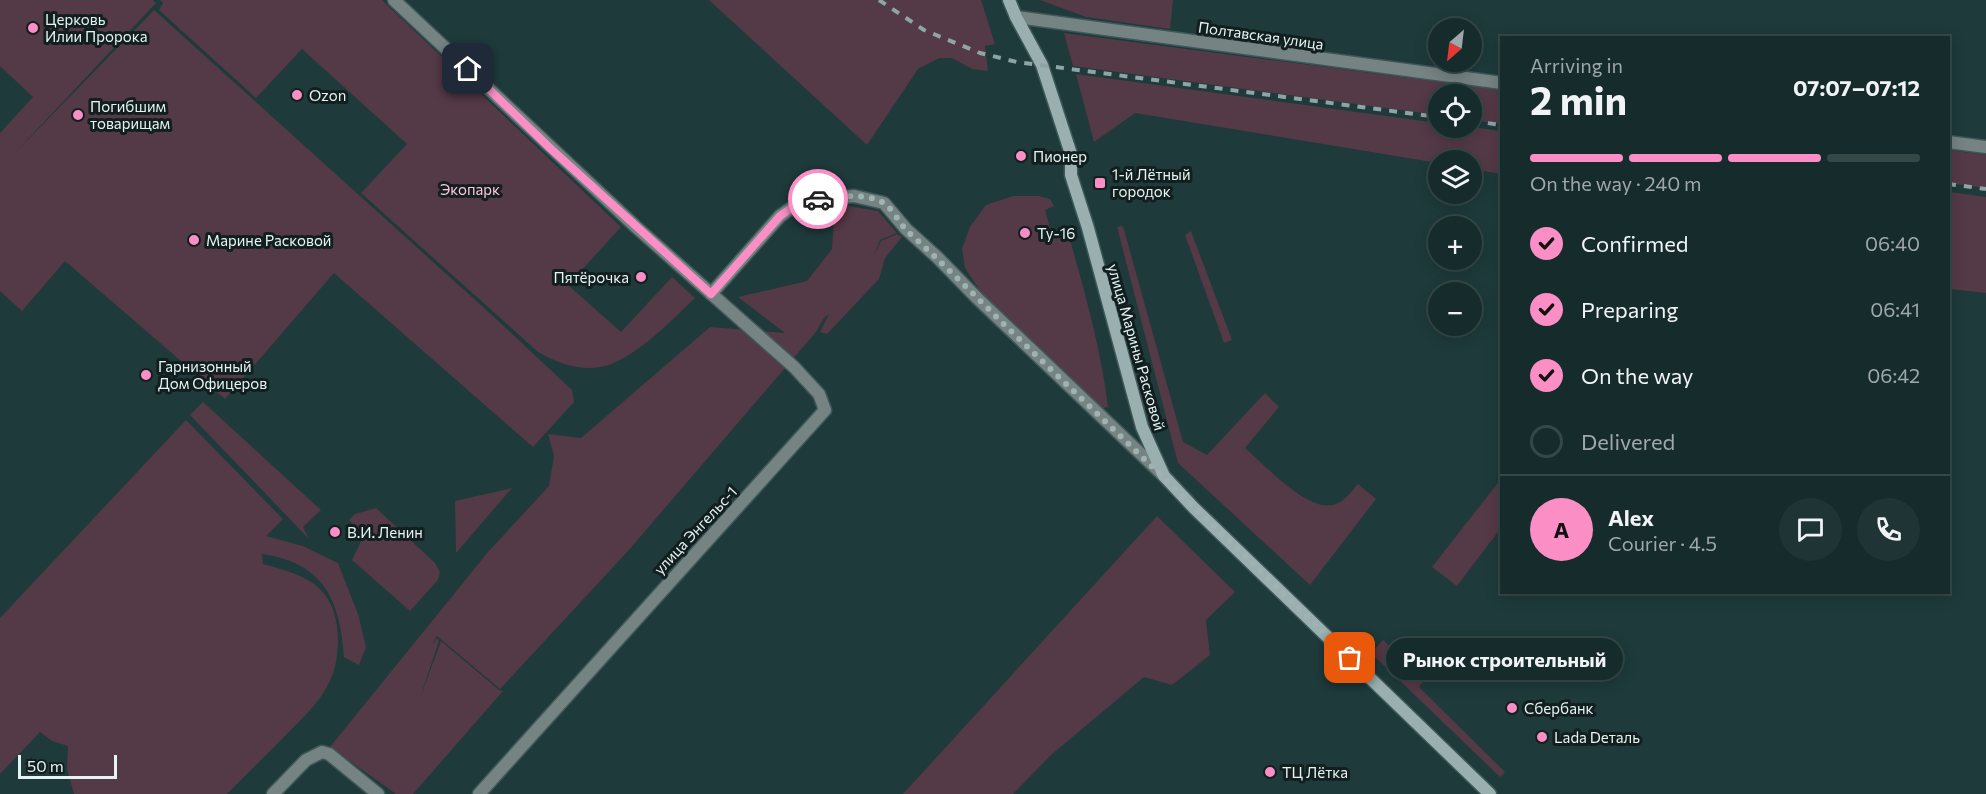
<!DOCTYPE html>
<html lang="en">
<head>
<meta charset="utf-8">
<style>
  body { margin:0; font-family:Commissioner,sans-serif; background:#1f3434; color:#f1f3f6; height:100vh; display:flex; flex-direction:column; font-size:22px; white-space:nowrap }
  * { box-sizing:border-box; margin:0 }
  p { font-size:20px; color:#9ea7a9 }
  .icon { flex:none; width:33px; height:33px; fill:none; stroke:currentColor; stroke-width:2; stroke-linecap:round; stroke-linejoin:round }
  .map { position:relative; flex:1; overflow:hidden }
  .side { position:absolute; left:1500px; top:36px; width:450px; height:558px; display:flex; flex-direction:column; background:#162c2c; border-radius:0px; box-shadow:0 3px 15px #0003,0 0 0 2px #354848 }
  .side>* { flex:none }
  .needle { width:39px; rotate:208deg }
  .buttons { position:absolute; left:1428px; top:18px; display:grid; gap:12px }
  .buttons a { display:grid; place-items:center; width:54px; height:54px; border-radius:50%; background:#162c2c; box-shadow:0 3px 15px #0003,0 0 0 2px #354848; font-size:30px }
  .scale { position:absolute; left:18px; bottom:15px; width:99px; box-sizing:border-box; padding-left:6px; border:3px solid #e4f4f4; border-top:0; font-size:16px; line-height:21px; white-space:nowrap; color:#e4f4f4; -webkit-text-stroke:4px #131f1f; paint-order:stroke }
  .pin { position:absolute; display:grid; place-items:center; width:51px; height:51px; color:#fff; margin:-26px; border-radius:12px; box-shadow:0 3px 9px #0006 }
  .courier { position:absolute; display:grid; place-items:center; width:60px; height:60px; margin:-30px; border:4px solid #fb8fc5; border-radius:50%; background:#fff; color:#222; box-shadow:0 2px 8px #0007 }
  .bubble { position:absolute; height:42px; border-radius:21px; background:#162c2c; box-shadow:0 3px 15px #0003,0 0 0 2px #354848; font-size:20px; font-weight:700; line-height:42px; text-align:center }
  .headline em { font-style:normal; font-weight:700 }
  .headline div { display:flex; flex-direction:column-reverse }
  .headline { display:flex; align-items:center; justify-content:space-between; height:102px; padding:0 30px }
  h1 { font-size:39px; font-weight:700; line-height:45px }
  .bar { display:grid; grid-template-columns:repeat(4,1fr); gap:9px 6px; align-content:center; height:72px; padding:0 30px }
  .bar i { height:8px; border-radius:4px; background:#354848 }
  .bar .active { background:#fb8fc5 }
  .bar p { grid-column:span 4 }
  .line { display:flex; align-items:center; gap:15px; padding:0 30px; border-top:2px solid #354848 }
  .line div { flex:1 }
  .round { display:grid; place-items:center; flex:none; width:63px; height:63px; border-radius:32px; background:#1f3434 }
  ol { padding:0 30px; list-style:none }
  li { display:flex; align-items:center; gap:18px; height:66px }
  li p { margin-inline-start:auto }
  li .icon { padding:6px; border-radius:50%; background:#fb8fc5; color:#111; stroke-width:4 }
  li:last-child { color:#9ea7a9 }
  li i { width:33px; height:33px; border:3px solid #354848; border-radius:50% }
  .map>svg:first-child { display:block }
  .green { fill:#543946 }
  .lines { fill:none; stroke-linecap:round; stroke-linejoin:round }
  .minor-casing { stroke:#3e5859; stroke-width:15 }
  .tertiary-casing { stroke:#3e5859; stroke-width:15 }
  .secondary-casing { stroke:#3e5859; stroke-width:15 }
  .minor { stroke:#768383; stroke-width:12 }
  .tertiary { stroke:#768383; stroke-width:12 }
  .secondary { stroke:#9aafaf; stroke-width:12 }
  .rail { stroke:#8fa4a5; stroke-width:4; stroke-dasharray:8 8; stroke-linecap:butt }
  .done { stroke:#9fb3b3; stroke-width:6; stroke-dasharray:0 10.8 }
  .route { stroke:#fb8fc5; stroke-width:8 }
  .poi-dot { fill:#fb8fc5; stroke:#131f1f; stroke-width:2 }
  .labels { text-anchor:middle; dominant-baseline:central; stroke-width:6; stroke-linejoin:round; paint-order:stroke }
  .poi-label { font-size:15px; fill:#e4f4f4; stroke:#131f1f; text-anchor:start }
  .street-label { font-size:15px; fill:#e4f4f4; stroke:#131f1f }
  .park-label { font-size:15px; fill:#fec3de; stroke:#131f1f }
</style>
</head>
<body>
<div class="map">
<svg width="1986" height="794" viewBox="0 0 1986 794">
  <rect width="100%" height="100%" fill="#1e3a3b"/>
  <path class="green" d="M 0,0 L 153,0 L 156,3 L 13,155 L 154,10 L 494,317 L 572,390 L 574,402 L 533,447 L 334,273 L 225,399 L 65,261 L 22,311 L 0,291 L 0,133 L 33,97 L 0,66 Z
    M 160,0 L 382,0 L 621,227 L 568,285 L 621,332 L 672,277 L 695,298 C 672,320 633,361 601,367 C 578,371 557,363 538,352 L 361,193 L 407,144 L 302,49 L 256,98 L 159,10 L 163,3 Z
    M 709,0 L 981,0 L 995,44 L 985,46 L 988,71 L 972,69 L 952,58 L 939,58 L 918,69 L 867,145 Z
    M 1040,0 L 1173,0 L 1170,29 L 1086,17 Z
    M 1064,33 L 1501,90 L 1501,124 L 1472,120 L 1472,94 L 1438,94 L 1438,115 L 1073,66 Z
    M 1076,74 L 1438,123 L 1438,128 L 1472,127 L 1501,131 L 1501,174 L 1472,169 L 1472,160 L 1438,160 L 1438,163 L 1135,113 L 1094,142 Z
    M 1949,150 L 1986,155 L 1986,188 L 1949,183 Z
    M 1949,192 L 1986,197 L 1986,293 L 1949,289 Z
    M 1013,196 L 1039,196 L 1050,199 L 1054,206 L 1045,210 L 1053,239 L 1069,236 C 1085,293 1101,349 1108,407 L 1100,409 L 986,300 L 965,268 L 962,249 L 970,227 L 986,205 Z
    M 842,205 L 878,211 L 897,233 L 880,240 L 874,255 L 881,241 L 897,234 L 902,237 L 885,258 L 879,279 L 827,334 L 820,332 L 829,314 L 824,318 L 816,332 L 628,551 L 500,689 L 437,636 L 431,646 L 437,638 L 439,641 L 420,698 L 441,641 L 499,690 L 503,691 L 413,794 L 396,794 L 330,747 L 488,552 L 549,486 L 554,456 L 548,434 L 581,438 L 710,327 L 785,333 L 738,297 L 807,281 L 832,249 L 834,217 Z
    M 1123,226 L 1183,442 L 1207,455 L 1265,393 L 1279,407 L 1245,448 C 1265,465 1306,511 1333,505 C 1343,503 1351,492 1358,484 L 1376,499 L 1310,585 L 1178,463 L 1117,227 Z
    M 1191,231 L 1232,340 L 1224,343 L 1185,235 Z
    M 203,402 L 321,510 L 303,527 L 309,539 L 190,415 Z
    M 186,420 L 283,519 L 266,536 L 303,546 L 338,563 L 358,614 L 366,647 L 359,665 L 344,657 C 340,600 324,563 262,554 L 263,564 C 300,574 331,582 337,626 C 343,682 318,703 282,739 C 264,757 245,776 227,794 L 74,794 L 67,769 L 68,746 L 52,741 L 40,732 L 0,774 L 0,618 Z
    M 1501,479 L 1501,528 L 1457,586 L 1432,567 Z
    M 512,488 L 456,553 L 455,501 Z
    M 376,508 L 435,563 L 440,572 L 438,580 L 410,611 L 352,560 L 364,535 L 349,520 L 355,514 Z
    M 1157,516 L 1235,592 L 1206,620 L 1210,655 L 1172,685 L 1144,677 L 1051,755 L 1013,794 L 903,794 Z
    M 1383,640 L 1425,679 L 1419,687 L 1505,772 L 1500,777 L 1371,653 Z"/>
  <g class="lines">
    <g class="minor-casing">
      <path id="minor" d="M 394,0 L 636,227 L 794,367 L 819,394 L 825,410 L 479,794
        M 711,294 L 780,216 L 800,202 L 854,196 L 884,203 L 906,229 L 938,258 L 977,298 L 1164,476
        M 273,794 L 306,760 L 322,752 L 329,754 L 378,794"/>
    </g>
    <g class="tertiary-casing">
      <path id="tertiary" d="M 1016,17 L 1502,83
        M 1948,142 L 1986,147"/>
    </g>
    <g class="secondary-casing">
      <path id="secondary" d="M 1009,0 L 1016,17 L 1042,65 L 1071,154 L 1071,175 L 1088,228 L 1142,427 L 1164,476 L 1194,508 L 1490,794"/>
    </g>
    <use href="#minor" class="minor"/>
    <use href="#tertiary" class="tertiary"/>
    <use href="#secondary" class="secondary"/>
    <path class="rail" d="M 879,0 L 924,30 L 980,53 L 1017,62 L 1438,117
      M 1472,121 L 1502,125
      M 1948,184 L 1986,189"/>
  </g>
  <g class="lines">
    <path class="done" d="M 818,199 C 836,197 869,192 885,204 C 894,211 900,224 908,232 C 945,265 980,301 1016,336 C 1128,443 1239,550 1350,658"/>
    <path class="route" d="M 468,69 L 550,148 L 711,294 L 780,216 L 800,202 L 818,199"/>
  </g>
  <g class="poi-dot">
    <circle cx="33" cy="28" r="6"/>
    <circle cx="297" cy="95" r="6"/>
    <circle cx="78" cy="115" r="6"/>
    <circle cx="1021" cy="156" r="6"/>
    <rect x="1094" y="177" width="12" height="12" rx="3"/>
    <circle cx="1025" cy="233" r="6"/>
    <circle cx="194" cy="240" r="6"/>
    <circle cx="641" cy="277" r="6"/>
    <circle cx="146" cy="375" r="6"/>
    <circle cx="335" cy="532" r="6"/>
    <circle cx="1512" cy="708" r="6"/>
    <circle cx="1542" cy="737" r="6"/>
    <circle cx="1270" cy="772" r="6"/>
  </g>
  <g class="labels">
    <g class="poi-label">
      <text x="45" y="19">Церковь<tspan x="45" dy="17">Илии Пророка</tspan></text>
      <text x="309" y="95">Ozon</text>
      <text x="90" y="106">Погибшим<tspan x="90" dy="17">товарищам</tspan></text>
      <text x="1033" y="156">Пионер</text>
      <text x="1112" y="174">1-й Лётный<tspan x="1112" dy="17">городок</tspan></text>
      <text x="1037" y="233">Ту-16</text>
      <text x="206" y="240">Марине Расковой</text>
      <text x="629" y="277" text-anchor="end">Пятёрочка</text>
      <text x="158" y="366">Гарнизонный<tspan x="158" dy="17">Дом Офицеров</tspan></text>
      <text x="347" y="532">В.И. Ленин</text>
      <text x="1524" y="708">Сбербанк</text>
      <text x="1554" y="737">Lada Dеталь</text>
      <text x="1282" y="772">ТЦ Лётка</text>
    </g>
    <g class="street-label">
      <text transform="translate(1261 35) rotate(8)">Полтавская улица</text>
      <text transform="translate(1137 347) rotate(74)">улица Марины Расковой</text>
      <text transform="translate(695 530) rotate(-47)">улица Энгельс-1</text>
    </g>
    <g class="park-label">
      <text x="470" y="189">Экопарк</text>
    </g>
  </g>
</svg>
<div class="buttons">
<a><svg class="needle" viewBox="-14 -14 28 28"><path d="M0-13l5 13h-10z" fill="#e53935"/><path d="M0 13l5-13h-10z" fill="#9ea7a9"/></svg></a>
<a><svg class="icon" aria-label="locate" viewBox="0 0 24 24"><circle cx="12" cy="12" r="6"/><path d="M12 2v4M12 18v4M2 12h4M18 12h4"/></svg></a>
<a><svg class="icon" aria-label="layers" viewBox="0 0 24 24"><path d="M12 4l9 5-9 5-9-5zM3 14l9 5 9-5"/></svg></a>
<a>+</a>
<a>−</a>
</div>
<div class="scale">50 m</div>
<div class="pin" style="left:1350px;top:658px;background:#ea580c"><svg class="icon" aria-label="bag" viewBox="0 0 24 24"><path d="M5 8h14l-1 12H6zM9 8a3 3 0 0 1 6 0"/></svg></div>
<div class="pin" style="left:468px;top:69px;background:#1f2937"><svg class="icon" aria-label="home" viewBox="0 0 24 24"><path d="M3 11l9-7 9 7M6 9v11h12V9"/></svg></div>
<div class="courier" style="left:818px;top:199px"><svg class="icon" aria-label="car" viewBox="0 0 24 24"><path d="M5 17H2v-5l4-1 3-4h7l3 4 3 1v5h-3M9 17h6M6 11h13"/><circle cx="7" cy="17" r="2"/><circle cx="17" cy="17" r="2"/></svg></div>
<div class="bubble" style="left:1386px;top:638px;width:237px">Рынок строительный</div>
<section class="side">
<div class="headline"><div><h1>2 min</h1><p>Arriving in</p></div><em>07:07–07:12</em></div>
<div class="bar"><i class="active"></i><i class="active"></i><i class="active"></i><i></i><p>On the way · 240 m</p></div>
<ol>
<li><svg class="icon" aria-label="check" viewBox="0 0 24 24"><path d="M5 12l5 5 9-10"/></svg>Confirmed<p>06:40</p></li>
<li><svg class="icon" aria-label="check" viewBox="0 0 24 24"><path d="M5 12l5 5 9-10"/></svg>Preparing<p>06:41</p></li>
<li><svg class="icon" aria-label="check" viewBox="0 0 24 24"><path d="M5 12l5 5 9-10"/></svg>On the way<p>06:42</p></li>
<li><i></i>Delivered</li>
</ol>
<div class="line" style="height:108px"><b class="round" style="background:#fb8fc5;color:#111">A</b><div><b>Alex</b><p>Courier · 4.5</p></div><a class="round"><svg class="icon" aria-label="chat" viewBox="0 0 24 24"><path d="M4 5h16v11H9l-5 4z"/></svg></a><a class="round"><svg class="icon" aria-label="phone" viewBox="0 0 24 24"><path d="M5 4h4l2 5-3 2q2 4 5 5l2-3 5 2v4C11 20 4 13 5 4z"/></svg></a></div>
</section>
</div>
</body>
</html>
